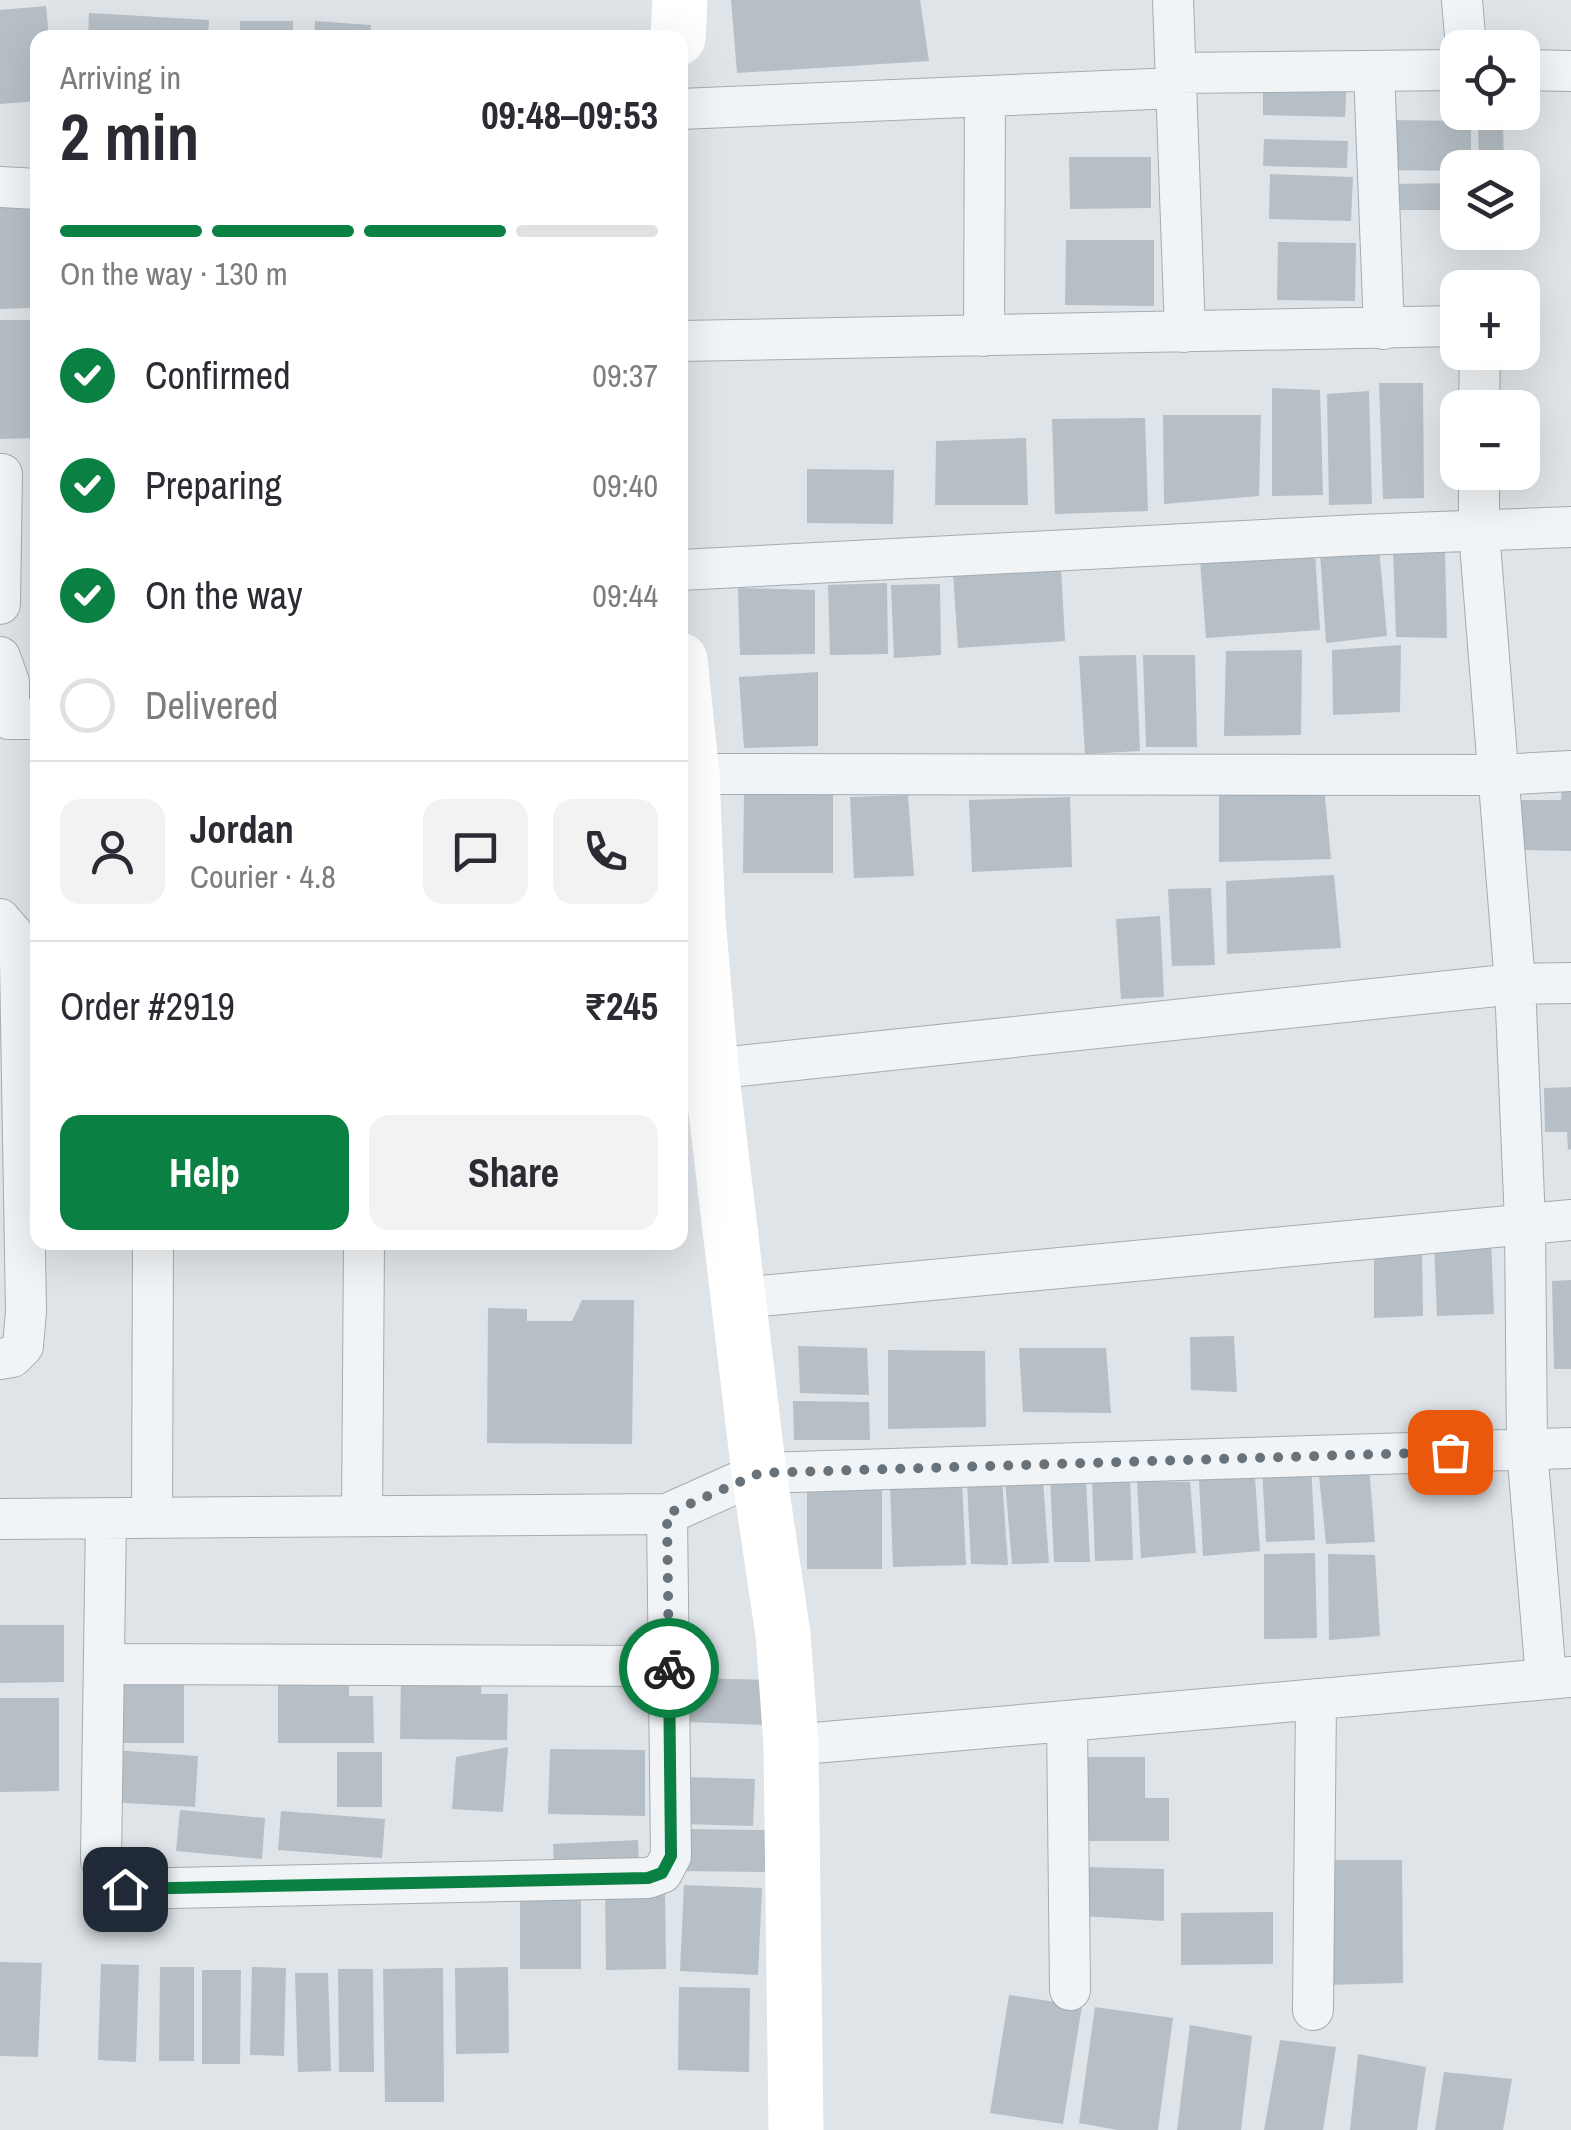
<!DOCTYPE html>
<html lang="en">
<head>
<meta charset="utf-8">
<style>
  body { margin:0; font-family:"Archivo Narrow",sans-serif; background:#f2f2f3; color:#2b2b33; height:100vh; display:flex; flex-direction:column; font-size:38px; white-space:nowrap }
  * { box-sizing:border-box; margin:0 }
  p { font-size:32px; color:#7c7c81 }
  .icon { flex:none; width:55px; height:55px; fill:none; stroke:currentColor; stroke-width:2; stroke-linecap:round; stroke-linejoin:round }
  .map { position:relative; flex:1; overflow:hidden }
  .details { position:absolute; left:30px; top:30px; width:658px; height:1220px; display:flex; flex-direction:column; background:#fff; border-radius:20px; box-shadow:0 10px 40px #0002 }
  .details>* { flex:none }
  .tools { position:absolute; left:1440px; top:30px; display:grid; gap:20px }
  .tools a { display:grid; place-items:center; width:100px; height:100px; border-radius:20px; background:#fff; box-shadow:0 10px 40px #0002; font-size:50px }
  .pin { position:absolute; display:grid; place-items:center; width:85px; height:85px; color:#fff; margin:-42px; border-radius:20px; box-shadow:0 5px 15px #0006 }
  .courier { position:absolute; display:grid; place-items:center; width:100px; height:100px; margin:-50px; border:8px solid #0b8043; border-radius:50%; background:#fff; color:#222; box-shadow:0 2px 12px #0007 }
  .summary em { font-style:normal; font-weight:700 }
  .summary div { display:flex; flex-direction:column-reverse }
  .summary { display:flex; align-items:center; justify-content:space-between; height:170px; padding:0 30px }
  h1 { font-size:65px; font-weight:700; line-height:75px }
  .bar { display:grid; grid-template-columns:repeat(4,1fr); gap:15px 10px; align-content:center; height:120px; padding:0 30px }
  .bar i { height:12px; border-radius:8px; background:#e1e1e2 }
  .bar .current { background:#0b8043 }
  .bar p { grid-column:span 4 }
  .line { display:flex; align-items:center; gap:25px; padding:0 30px; border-top:2px solid #e1e1e2 }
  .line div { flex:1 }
  .round { display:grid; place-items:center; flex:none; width:105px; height:105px; border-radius:20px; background:#f2f2f3 }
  ol { padding:0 30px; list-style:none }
  li { display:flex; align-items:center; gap:30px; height:110px }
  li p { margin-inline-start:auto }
  li .icon { padding:10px; border-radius:50%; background:#0b8043; color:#fff; stroke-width:4 }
  li:last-child { color:#7c7c81 }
  li i { width:55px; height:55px; border:5px solid #e1e1e2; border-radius:50% }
  .primary-button { display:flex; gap:20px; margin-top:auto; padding:20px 30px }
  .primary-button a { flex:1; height:115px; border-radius:20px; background:#0b8043; color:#fff; font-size:40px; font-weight:700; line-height:115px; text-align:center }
  .primary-button a+a { background:#f2f2f3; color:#2b2b33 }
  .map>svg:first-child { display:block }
  .building { fill:#b6bfc5 }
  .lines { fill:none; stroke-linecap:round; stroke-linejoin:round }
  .street-casing { stroke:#a4acb2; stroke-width:42 }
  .street { stroke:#f1f4f6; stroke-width:40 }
  .secondary { stroke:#fff; stroke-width:55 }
  .done { stroke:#68727a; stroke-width:10; stroke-dasharray:0 18 }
  .route { stroke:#0b8043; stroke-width:12 }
</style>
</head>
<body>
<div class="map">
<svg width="1571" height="2130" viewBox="0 0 1571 2130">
  <rect width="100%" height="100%" fill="#dfe4e8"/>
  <path class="building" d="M 731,0 L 920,0 L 929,61 L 737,73 Z
    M 46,6 L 49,38 L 38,38 L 38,101 L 0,104 L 0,10 Z
    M 89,13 L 209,20 L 208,38 L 88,38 Z
    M 240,21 L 293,21 L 293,38 L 240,38 Z
    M 315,21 L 371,25 L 370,38 L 314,38 Z
    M 1263,78 L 1347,79 L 1345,117 L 1263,115 Z
    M 1386,120 L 1471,121 L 1471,168 L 1458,168 L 1458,171 L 1386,170 Z
    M 1478,121 L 1503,121 L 1504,168 L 1479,168 Z
    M 1264,139 L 1348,141 L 1347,168 L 1263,166 Z
    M 1069,157 L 1151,157 L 1151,208 L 1070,209 Z
    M 1270,174 L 1353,177 L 1351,221 L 1269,219 Z
    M 1458,183 L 1458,210 L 1390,210 L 1390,184 Z
    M 31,205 L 34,308 L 0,309 L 0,206 Z
    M 1066,240 L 1154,240 L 1154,306 L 1065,305 Z
    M 1278,242 L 1356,243 L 1355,301 L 1277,300 Z
    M 0,320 L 34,320 L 35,438 L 0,439 Z
    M 1379,383 L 1423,383 L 1424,498 L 1383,499 Z
    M 1272,388 L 1320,390 L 1323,495 L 1272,496 Z
    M 1369,391 L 1372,504 L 1329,505 L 1327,394 Z
    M 1163,415 L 1261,415 L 1259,496 L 1164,504 Z
    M 1145,418 L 1148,511 L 1055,514 L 1052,419 Z
    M 1026,438 L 1028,505 L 935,505 L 936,441 Z
    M 807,469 L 894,470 L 893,524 L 807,523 Z
    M 1379,548 L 1387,636 L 1326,643 L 1320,553 Z
    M 1393,550 L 1445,551 L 1447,638 L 1396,637 Z
    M 1315,553 L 1320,630 L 1206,638 L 1200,560 Z
    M 1061,567 L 1065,641 L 958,648 L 953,573 Z
    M 887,583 L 888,654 L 830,655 L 828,585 Z
    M 940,584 L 941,655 L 894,658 L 891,585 Z
    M 738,588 L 815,590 L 815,654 L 740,655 Z
    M 1401,645 L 1400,712 L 1333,715 L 1332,650 Z
    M 1302,650 L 1301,735 L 1224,736 L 1226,651 Z
    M 1136,655 L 1140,751 L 1085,754 L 1079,656 Z
    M 1143,655 L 1195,655 L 1197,747 L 1146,747 Z
    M 818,672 L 818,746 L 744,748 L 739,677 Z
    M 1562,775 L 1571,775 L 1571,851 L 1520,850 L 1521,800 L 1561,800 Z
    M 1324,787 L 1331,859 L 1219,862 L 1219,788 Z
    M 744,790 L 833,791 L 833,873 L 743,873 Z
    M 908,795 L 914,876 L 854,878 L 850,797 Z
    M 1070,797 L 1072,867 L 972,872 L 969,800 Z
    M 1334,875 L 1341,948 L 1227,954 L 1226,881 Z
    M 1211,888 L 1215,965 L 1172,966 L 1168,889 Z
    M 1160,916 L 1164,997 L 1121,999 L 1116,919 Z
    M 1571,1087 L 1571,1149 L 1568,1150 L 1567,1132 L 1545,1132 L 1544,1088 Z
    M 1491,1240 L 1494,1314 L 1437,1316 L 1434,1243 Z
    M 1374,1254 L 1422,1254 L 1423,1316 L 1374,1318 Z
    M 1571,1280 L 1571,1369 L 1554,1369 L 1552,1281 Z
    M 582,1300 L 634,1300 L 632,1444 L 487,1443 L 488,1308 L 527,1309 L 527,1321 L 572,1321 Z
    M 1234,1336 L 1237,1392 L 1191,1390 L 1190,1337 Z
    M 798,1346 L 867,1348 L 869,1395 L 800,1393 Z
    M 1019,1348 L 1106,1348 L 1111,1413 L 1023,1412 Z
    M 888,1350 L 985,1351 L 986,1427 L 888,1429 Z
    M 793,1401 L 869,1402 L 870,1440 L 794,1440 Z
    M 1311,1464 L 1315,1540 L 1266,1542 L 1262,1466 Z
    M 1369,1465 L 1375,1542 L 1326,1544 L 1318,1466 Z
    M 1255,1477 L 1260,1551 L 1203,1556 L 1199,1480 Z
    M 1002,1478 L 1008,1565 L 971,1564 L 967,1481 Z
    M 1050,1478 L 1086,1480 L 1090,1562 L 1054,1562 Z
    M 1130,1478 L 1133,1560 L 1095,1561 L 1092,1479 Z
    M 1005,1480 L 1043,1480 L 1049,1563 L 1012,1564 Z
    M 1137,1481 L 1190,1482 L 1196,1553 L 1141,1558 Z
    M 962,1482 L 966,1565 L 893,1567 L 890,1484 Z
    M 807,1484 L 882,1486 L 882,1569 L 807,1569 Z
    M 1315,1553 L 1317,1638 L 1264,1639 L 1264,1554 Z
    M 1328,1554 L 1375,1555 L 1380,1636 L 1329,1640 Z
    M 0,1625 L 64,1625 L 64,1682 L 0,1683 Z
    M 349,1668 L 349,1696 L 373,1696 L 374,1743 L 278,1743 L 278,1669 Z
    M 401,1673 L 482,1674 L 481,1694 L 508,1694 L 507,1740 L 400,1739 Z
    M 690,1678 L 769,1680 L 767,1725 L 688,1722 Z
    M 116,1679 L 184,1679 L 184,1743 L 115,1743 Z
    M 0,1698 L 59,1698 L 59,1791 L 0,1792 Z
    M 508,1747 L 503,1812 L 452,1809 L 456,1757 Z
    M 550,1749 L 645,1750 L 645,1816 L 548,1814 Z
    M 113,1750 L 198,1756 L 195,1807 L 110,1802 Z
    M 337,1752 L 382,1752 L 382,1807 L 337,1807 Z
    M 1079,1757 L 1145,1757 L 1145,1798 L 1169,1798 L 1169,1841 L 1079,1841 Z
    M 683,1777 L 755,1779 L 753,1826 L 682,1824 Z
    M 180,1810 L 265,1818 L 262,1859 L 176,1851 Z
    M 281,1811 L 385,1819 L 382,1858 L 278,1850 Z
    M 681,1829 L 767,1830 L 766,1872 L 680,1871 Z
    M 638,1840 L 639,1870 L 554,1873 L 553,1844 Z
    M 1327,1860 L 1402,1860 L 1403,1983 L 1325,1985 Z
    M 1084,1867 L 1164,1869 L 1164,1921 L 1082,1916 Z
    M 520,1885 L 581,1885 L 581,1969 L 520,1969 Z
    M 684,1885 L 762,1888 L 758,1975 L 680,1971 Z
    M 605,1886 L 665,1886 L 666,1969 L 606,1970 Z
    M 1273,1912 L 1273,1964 L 1181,1965 L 1181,1913 Z
    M 0,1962 L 42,1963 L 38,2057 L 0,2056 Z
    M 101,1964 L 139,1965 L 136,2062 L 98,2060 Z
    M 160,1967 L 194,1967 L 194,2061 L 159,2061 Z
    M 252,1967 L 286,1968 L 284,2056 L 250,2055 Z
    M 508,1967 L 509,2053 L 456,2054 L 455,1968 Z
    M 443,1968 L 444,2102 L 385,2102 L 383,1969 Z
    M 338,1969 L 373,1969 L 374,2072 L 339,2072 Z
    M 202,1970 L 241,1970 L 240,2064 L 202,2064 Z
    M 295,1973 L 328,1973 L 331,2071 L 298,2072 Z
    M 679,1987 L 750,1988 L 749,2072 L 678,2070 Z
    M 1009,1995 L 1082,2006 L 1063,2124 L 990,2113 Z
    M 1095,2007 L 1173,2018 L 1158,2130 L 1118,2130 L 1079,2123 Z
    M 1190,2025 L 1252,2036 L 1241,2130 L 1177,2130 Z
    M 1280,2040 L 1336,2047 L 1323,2130 L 1264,2130 Z
    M 1358,2054 L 1426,2067 L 1417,2130 L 1350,2130 Z
    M 1444,2072 L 1512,2079 L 1503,2130 L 1435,2130 Z"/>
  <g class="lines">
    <g class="street-casing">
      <path id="street" d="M 1173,0 L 1185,332
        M 1462,0 L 1466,48
        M 1522,70 L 1571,71
        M 1374,71 L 1384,329
        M 1175,73 L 1458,70
        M 680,109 L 1176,88
        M 0,187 L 38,189
        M 984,336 L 985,96
        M 680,341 L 1458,326
        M 1479,408 L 1480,352
        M 1479,472 L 1479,531 L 1515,984 L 1525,1222 L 1527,1449 L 1546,1678
        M 680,570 L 1359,535 L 1571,527
        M 0,604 L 2,474
        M 0,657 L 9,682 L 9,719 L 38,719
        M 692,774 L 1498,775 L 1571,771
        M 0,919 L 13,934 L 20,962 L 26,1312 L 23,1346 L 12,1357 L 0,1359
        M 711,1069 L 1515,984 L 1571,983
        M 740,1298 L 1571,1220
        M 362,1516 L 364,1242
        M 106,1518 L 101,1860 L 108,1879 L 125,1889 L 648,1878 L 662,1873 L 671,1856 L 667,1514
        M 152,1518 L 153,1242
        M 0,1519 L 667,1514 L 759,1473 L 1571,1448
        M 104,1664 L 669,1666
        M 1067,1721 L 1070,1990
        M 791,1745 L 1571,1677
        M 1313,2010 L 1316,1699"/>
    </g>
    <use href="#street" class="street"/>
    <path class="secondary" d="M 678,38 L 680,0
      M 680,660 L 692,774 L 698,920 L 711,1069 L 759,1473 L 783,1634 L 791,1745 L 796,2130"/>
  </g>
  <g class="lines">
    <path class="done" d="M 669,1668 L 667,1514 L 760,1473 L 1450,1452"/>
    <path class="route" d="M 125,1889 L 648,1878 L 662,1873 L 671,1856 L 669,1668"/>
  </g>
</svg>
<div class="tools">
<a><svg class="icon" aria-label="locate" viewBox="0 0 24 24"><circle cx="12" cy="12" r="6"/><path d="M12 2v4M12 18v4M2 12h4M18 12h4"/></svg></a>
<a><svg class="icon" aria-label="layers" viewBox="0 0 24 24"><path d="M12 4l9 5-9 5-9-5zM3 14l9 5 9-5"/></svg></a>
<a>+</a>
<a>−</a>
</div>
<div class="pin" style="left:1450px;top:1452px;background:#ea580c"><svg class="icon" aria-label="bag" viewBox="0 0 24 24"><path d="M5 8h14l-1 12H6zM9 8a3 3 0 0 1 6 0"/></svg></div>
<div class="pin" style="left:125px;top:1889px;background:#1f2937"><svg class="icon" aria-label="home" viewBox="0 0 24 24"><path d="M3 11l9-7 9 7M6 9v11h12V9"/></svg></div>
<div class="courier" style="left:669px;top:1668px"><svg class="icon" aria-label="bike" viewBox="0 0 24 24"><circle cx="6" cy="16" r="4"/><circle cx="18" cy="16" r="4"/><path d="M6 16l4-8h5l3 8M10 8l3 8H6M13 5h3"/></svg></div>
<section class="details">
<div class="summary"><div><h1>2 min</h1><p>Arriving in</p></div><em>09:48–09:53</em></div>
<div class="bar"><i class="current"></i><i class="current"></i><i class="current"></i><i></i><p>On the way · 130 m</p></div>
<ol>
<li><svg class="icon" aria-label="check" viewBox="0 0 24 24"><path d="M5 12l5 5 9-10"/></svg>Confirmed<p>09:37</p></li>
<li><svg class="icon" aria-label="check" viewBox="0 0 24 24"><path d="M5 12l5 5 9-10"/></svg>Preparing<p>09:40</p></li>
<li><svg class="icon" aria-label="check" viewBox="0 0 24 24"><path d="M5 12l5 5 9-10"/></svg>On the way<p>09:44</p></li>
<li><i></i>Delivered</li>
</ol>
<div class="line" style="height:180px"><a class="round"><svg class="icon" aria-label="person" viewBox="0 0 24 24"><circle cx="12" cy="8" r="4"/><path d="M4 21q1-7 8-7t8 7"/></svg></a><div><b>Jordan</b><p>Courier · 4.8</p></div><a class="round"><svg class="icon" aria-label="chat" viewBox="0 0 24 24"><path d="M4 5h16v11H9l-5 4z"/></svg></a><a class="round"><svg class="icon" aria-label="phone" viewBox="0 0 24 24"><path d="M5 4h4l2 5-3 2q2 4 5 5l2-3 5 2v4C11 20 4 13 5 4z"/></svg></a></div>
<div class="line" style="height:130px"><div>Order #2919</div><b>₹245</b></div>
<div class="primary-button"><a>Help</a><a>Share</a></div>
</section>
</div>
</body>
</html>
